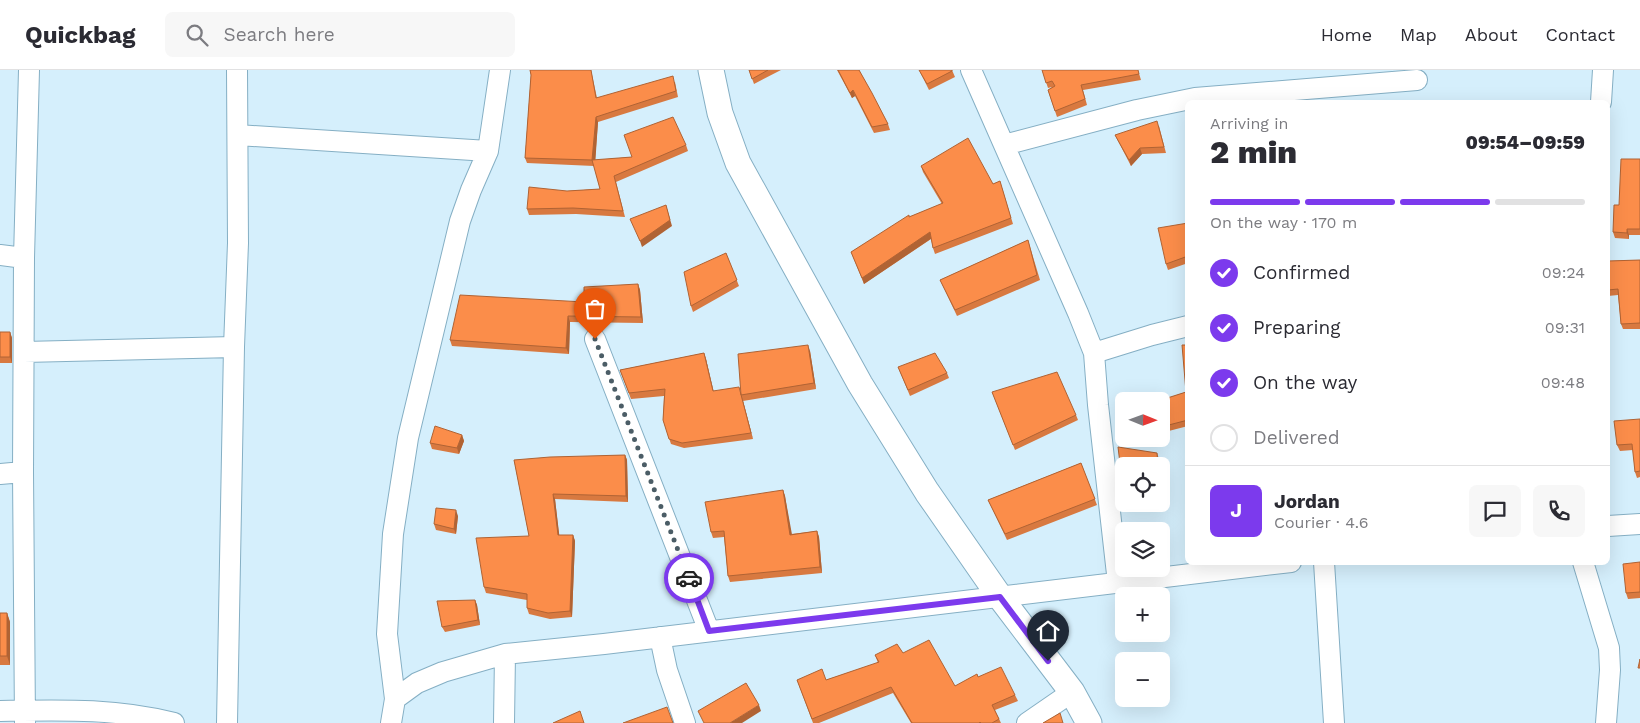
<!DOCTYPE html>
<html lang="en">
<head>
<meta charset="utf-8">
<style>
  body { margin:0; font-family:"Work Sans",sans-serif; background:#f7f7f7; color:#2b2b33; height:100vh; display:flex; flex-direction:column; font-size:19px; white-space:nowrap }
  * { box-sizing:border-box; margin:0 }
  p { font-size:16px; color:#7c7c81 }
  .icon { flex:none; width:28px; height:28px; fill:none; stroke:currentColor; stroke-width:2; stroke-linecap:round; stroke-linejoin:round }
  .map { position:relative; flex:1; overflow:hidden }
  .panel { position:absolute; left:1185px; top:30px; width:425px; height:465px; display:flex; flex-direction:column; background:#fff; border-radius:8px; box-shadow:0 5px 20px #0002 }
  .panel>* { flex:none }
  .needle { width:32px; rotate:91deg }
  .controls { position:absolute; left:1115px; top:322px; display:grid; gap:10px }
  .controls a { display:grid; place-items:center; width:55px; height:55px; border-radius:8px; background:#fff; box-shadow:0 5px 20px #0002; font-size:25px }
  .pin { position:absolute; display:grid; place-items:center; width:42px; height:42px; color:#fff; margin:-51px -21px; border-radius:50% 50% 50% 0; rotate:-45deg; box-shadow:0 0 5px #0007 }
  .pin .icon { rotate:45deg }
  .courier { position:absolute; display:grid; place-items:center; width:50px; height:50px; margin:-25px; border:4px solid #7c3aed; border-radius:50%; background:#fff; color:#222; box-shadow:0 1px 6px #0007 }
  .head em { font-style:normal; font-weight:800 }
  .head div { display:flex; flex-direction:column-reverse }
  .head { display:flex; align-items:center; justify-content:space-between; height:85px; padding:0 25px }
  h1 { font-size:32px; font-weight:800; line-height:38px }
  .bar { display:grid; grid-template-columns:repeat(4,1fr); gap:8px 5px; align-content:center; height:60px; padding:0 25px }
  .bar i { height:6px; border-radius:4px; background:#e1e1e2 }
  .bar .active { background:#7c3aed }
  .bar p { grid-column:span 4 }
  .line { display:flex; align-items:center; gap:12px; padding:0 25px; border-top:1px solid #e1e1e2 }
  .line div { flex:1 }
  .round { display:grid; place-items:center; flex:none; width:52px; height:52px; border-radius:8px; background:#f7f7f7 }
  ol { padding:0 25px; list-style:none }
  li { display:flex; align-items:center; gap:15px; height:55px }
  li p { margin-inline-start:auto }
  li .icon { padding:5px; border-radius:50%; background:#7c3aed; color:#fff; stroke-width:4 }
  li:last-child { color:#7c7c81 }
  li i { width:28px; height:28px; border:2px solid #e1e1e2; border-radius:50% }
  header { display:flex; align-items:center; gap:30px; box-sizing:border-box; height:70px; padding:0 25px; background:#fff; border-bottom:1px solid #e1e1e2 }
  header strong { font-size:24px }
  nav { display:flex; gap:28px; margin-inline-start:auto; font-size:18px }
  .search { width:350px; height:45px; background:#f7f7f7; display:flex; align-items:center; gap:12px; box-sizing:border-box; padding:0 18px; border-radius:8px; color:#7c7c81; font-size:19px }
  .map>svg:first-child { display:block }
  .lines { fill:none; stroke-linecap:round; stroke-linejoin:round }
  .minor-casing { stroke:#85afc4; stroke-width:22 }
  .tertiary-casing { stroke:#85afc4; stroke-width:27 }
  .minor { stroke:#fff; stroke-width:20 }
  .tertiary { stroke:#fff; stroke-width:25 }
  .wall { fill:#d87940 }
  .shaded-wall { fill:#b06334 }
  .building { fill:#fb8d4a; stroke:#b06334 }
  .done { stroke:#4b5d66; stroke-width:5; stroke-dasharray:0 9 }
  .route { stroke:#7c3aed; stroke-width:6 }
</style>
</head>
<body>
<header>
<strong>Quickbag</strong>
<div class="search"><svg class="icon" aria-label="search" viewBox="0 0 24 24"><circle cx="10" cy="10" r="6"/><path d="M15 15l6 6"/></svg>Search here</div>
<nav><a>Home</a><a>Map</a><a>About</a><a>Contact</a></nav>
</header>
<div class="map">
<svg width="1640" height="653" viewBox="0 0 1640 653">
  <rect width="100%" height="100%" fill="#d5effc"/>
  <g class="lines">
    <g class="minor-casing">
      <path id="minor" d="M 971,0 L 1078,243 L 1094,283 L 1098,335 L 1118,513
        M 1601,32 L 1603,0
        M 238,65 L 488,81
        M 1004,75 L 1137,40 L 1195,28 L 1417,10
        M 0,185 L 24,188
        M 595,269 L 709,561
        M 24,282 L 234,277
        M 1094,283 L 1152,265 L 1188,256
        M 0,404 L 23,402
        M 1608,456 L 1640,454
        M 1324,492 L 1334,653
        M 1583,492 L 1609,578 L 1610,600 L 1606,653
        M 660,567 L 667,600 L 685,653
        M 395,629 L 417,613 L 443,602 L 505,584 L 604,574 L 1291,492
        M 0,641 C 60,640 116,638 174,653
        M 25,653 L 23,402 L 24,188 L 29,0
        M 227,653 L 234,277 L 238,173 L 237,0
        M 391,653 L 395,629 L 387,564 L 393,464 L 408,368 L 460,151 L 471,120 L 488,81 L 500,0
        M 504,653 L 505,584
        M 1027,653 L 1072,622"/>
    </g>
    <g class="tertiary-casing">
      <path id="tertiary" d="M 711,0 L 720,43 L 738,93 L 860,314 L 927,422 L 1000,527 L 1072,622 L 1089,653"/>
    </g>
    <use href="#minor" class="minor"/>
    <use href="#tertiary" class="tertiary"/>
  </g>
  <path class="wall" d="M 530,0 L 591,0 L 597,28 L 675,12 L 678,27 L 598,52 L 595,90 L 632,87 L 686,75 L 688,81 L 616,112 L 625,147 L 576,144 L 529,145 L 527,139 L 567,121 L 600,119 L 594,96 L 527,93 L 525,88 L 531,5 Z
    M 749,0 L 781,0 L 754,14 Z
    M 837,0 L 859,0 L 888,54 L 890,60 L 874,63 L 855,26 L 852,28 Z
    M 919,0 L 952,0 L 955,7 L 929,20 Z
    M 1042,0 L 1138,0 L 1141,10 L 1083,20 L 1087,35 L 1057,47 L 1048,20 L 1052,17 L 1048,18 Z
    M 1159,56 L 1166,83 L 1142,84 L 1131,96 L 1118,71 L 1115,65 Z
    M 1640,89 L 1640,165 L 1629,165 L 1629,169 L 1615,168 L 1613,162 L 1619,135 Z
    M 921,96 L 993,114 L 1000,111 L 1013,154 L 935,184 L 933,178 L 931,169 L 864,214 L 851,182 L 909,147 L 942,134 L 923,102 Z
    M 1188,153 L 1188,193 L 1168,200 L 1166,194 Z
    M 1028,170 L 1040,210 L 957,246 L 940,210 Z
    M 726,183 L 739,216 L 693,242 L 691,236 Z
    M 1640,190 L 1640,259 L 1623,259 L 1621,254 L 1618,225 L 1608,226 L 1608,191 Z
    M 638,214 L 640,220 L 643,253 L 570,252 L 569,284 L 452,276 L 450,270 L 584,232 Z
    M 0,262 L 10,262 L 12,268 L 12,293 L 0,293 Z
    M 1188,275 L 1188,356 L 1161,363 L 1161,331 L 1186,322 Z
    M 810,281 L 816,319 L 743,331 L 753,369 L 684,378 L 671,374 L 663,350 L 664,326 L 631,329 L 620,300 L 704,283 L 706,289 L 713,321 L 741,322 Z
    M 898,297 L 947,303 L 949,308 L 910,326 Z
    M 992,322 L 1076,345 L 1078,350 L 1015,380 Z
    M 1640,349 L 1640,407 L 1637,408 L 1635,402 L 1633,380 L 1620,381 L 1617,375 Z
    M 462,365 L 464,371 L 459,384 L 432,379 L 430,373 Z
    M 625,385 L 627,390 L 628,432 L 555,429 L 559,465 L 573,465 L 575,471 L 572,547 L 550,549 L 529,544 L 527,538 L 527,530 L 486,523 L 484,517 L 529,466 L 514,390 Z
    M 1081,393 L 1097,435 L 1007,470 L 988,430 Z
    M 783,420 L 785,426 L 791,464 L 817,461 L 819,467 L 822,503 L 730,512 L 728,506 L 724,467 L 713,468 L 711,462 Z
    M 458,446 L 456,464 L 436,460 L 434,454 Z
    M 1640,492 L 1640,528 L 1628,529 L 1626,523 Z
    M 475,530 L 477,535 L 480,555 L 445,562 L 442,557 Z
    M 0,543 L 7,543 L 10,552 L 10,595 L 0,595 Z
    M 903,583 L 955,616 L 978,607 L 1015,625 L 1018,631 L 995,640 L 1001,653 L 911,653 L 893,623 L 819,653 L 813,653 L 797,610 L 826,610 L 878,593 L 875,585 Z"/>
  <path class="shaded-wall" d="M 853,20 L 855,26 L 852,28 L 850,23 Z
    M 596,47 L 598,52 L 595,96 L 592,90 Z
    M 1140,78 L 1142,84 L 1131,96 L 1129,90 Z
    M 666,135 L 672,156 L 642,177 L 640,171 Z
    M 1627,159 L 1629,165 L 1629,169 L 1627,163 Z
    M 930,162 L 932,168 L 864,214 L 862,208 Z
    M 638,214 L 640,220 L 643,253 L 641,247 Z
    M 568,246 L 570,252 L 569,284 L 566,278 Z
    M 10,262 L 12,268 L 12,293 L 10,287 Z
    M 808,275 L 810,281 L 816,319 L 814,313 Z
    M 704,283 L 706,289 L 715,327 L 713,321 Z
    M 741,325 L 743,331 L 753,369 L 751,363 Z
    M 462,365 L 464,371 L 459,384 L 457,378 Z
    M 1157,383 L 1159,389 L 1160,396 L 1158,396 Z
    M 625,385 L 627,390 L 628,432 L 626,426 Z
    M 1161,411 L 1163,431 L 1161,424 Z
    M 783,420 L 785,426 L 793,470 L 790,465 Z
    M 553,424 L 555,429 L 560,471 L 558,465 Z
    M 456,440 L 458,446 L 456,464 L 454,459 Z
    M 817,461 L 819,467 L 822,503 L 820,497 Z
    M 573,465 L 575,471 L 572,547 L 570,541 Z
    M 475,530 L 477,535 L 480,555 L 478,550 Z
    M 7,543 L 10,552 L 10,595 L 7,586 Z
    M 759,635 L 761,641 L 742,653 L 730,653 Z"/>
  <path class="building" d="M 530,0 L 591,0 L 596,28 L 673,6 L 676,21 L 596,47 L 592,90 L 525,88 L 531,5 Z
    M 749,0 L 768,0 L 752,9 Z
    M 838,0 L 859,0 L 872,23 L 888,54 L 872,57 L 853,20 L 850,23 Z
    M 919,0 L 952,0 L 952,1 L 927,14 Z
    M 1042,0 L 1138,0 L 1139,4 L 1081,15 L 1085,29 L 1055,41 L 1048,20 L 1055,16 L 1052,11 L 1046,13 Z
    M 673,47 L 686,75 L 614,106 L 623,141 L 573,138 L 527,139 L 529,117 L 567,121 L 600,119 L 592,90 L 632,87 L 624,65 Z
    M 1157,51 L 1164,77 L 1140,78 L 1129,90 L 1115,65 Z
    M 968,68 L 993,114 L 1000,111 L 1011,148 L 933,178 L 930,162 L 862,208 L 851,182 L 909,145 L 909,147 L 943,133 L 921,96 Z
    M 1621,89 L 1640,89 L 1640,159 L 1627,159 L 1627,163 L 1613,162 L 1614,135 L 1619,135 Z
    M 666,135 L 670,150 L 640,171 L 630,149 Z
    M 1188,153 L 1188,186 L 1166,194 L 1158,158 Z
    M 1028,170 L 1037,205 L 955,240 L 940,210 Z
    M 726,183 L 737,210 L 691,236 L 684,202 Z
    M 1640,190 L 1640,253 L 1621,254 L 1618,219 L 1608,220 L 1608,191 Z
    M 638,214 L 641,247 L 568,246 L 566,278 L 450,270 L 460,225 L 584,232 L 584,217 Z
    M 0,262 L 10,262 L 10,287 L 0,287 Z
    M 808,275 L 814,313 L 741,325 L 738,284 Z
    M 1182,275 L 1188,275 L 1188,350 L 1161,357 L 1161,331 L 1158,331 L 1186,322 Z
    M 704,283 L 713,321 L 739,317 L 751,363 L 682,373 L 669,369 L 663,350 L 665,319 L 629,323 L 620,300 Z
    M 935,283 L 947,303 L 908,320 L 898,297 Z
    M 1057,302 L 1076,345 L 1013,375 L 992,322 Z
    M 1640,349 L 1640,401 L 1635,402 L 1632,374 L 1617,375 L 1614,351 Z
    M 435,356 L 462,365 L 457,378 L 430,373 Z
    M 1118,377 L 1157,383 L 1158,396 L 1124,396 L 1124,426 Z
    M 625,385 L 626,426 L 553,424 L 558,465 L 573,465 L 570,541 L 548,543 L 527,538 L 527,524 L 484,517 L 476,468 L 529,466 L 514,390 L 550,387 Z
    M 1081,393 L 1095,429 L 1005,464 L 988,430 Z
    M 783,420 L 790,465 L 817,461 L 820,497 L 728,506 L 724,461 L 711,462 L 705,432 Z
    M 436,438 L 456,440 L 454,459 L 434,454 Z
    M 1640,492 L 1640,522 L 1626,523 L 1623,494 Z
    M 475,530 L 478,550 L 442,557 L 437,531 Z
    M 0,543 L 7,543 L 7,586 L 0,586 Z
    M 929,570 L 955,616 L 977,604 L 978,607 L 1001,597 L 1015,625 L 992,635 L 999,649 L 992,653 L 981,653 L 980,652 L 979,653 L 912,653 L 891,617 L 812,649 L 797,610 L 822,599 L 826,610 L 879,592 L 875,585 L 897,574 L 903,583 Z
    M 1640,589 L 1640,598 L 1638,598 Z
    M 746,613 L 759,635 L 730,653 L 704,653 L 698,641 Z
    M 667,637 L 673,653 L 623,653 Z
    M 580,641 L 584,653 L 553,653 Z
    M 1060,643 L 1063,653 L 1043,653 Z"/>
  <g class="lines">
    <path class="done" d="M 595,269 L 689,508"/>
    <path class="route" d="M 689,508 L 709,561 L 1000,527 L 1048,591"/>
  </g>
</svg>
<div class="controls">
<a><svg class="needle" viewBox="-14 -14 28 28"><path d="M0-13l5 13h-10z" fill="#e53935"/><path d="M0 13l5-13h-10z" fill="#7c7c81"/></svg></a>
<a><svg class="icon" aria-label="locate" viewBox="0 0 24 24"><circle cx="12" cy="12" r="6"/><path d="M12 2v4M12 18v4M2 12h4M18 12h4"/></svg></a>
<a><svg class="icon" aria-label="layers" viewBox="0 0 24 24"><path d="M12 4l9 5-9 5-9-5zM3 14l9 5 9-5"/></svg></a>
<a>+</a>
<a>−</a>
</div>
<div class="pin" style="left:595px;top:269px;background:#ea580c"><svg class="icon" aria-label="bag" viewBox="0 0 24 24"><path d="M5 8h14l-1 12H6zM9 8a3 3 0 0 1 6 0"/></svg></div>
<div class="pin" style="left:1048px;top:591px;background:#1f2937"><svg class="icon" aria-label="home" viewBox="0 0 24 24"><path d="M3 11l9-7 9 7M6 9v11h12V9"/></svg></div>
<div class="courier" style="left:689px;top:508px"><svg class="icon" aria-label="car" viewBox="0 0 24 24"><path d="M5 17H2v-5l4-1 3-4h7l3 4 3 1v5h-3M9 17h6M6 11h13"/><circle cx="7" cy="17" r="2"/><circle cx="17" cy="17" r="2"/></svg></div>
<section class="panel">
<div class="head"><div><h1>2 min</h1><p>Arriving in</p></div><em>09:54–09:59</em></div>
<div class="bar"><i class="active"></i><i class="active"></i><i class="active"></i><i></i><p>On the way · 170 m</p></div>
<ol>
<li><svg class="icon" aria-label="check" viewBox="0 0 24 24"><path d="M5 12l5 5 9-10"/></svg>Confirmed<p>09:24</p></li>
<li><svg class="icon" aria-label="check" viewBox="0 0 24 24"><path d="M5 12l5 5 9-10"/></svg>Preparing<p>09:31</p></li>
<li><svg class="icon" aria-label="check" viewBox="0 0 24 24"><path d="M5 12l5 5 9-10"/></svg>On the way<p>09:48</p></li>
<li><i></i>Delivered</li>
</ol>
<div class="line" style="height:90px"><b class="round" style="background:#7c3aed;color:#fff">J</b><div><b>Jordan</b><p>Courier · 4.6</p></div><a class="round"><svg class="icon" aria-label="chat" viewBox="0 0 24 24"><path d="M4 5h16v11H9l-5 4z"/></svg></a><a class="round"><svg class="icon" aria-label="phone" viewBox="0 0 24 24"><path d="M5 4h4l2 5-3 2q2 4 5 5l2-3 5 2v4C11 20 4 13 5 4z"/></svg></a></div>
</section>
</div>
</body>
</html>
